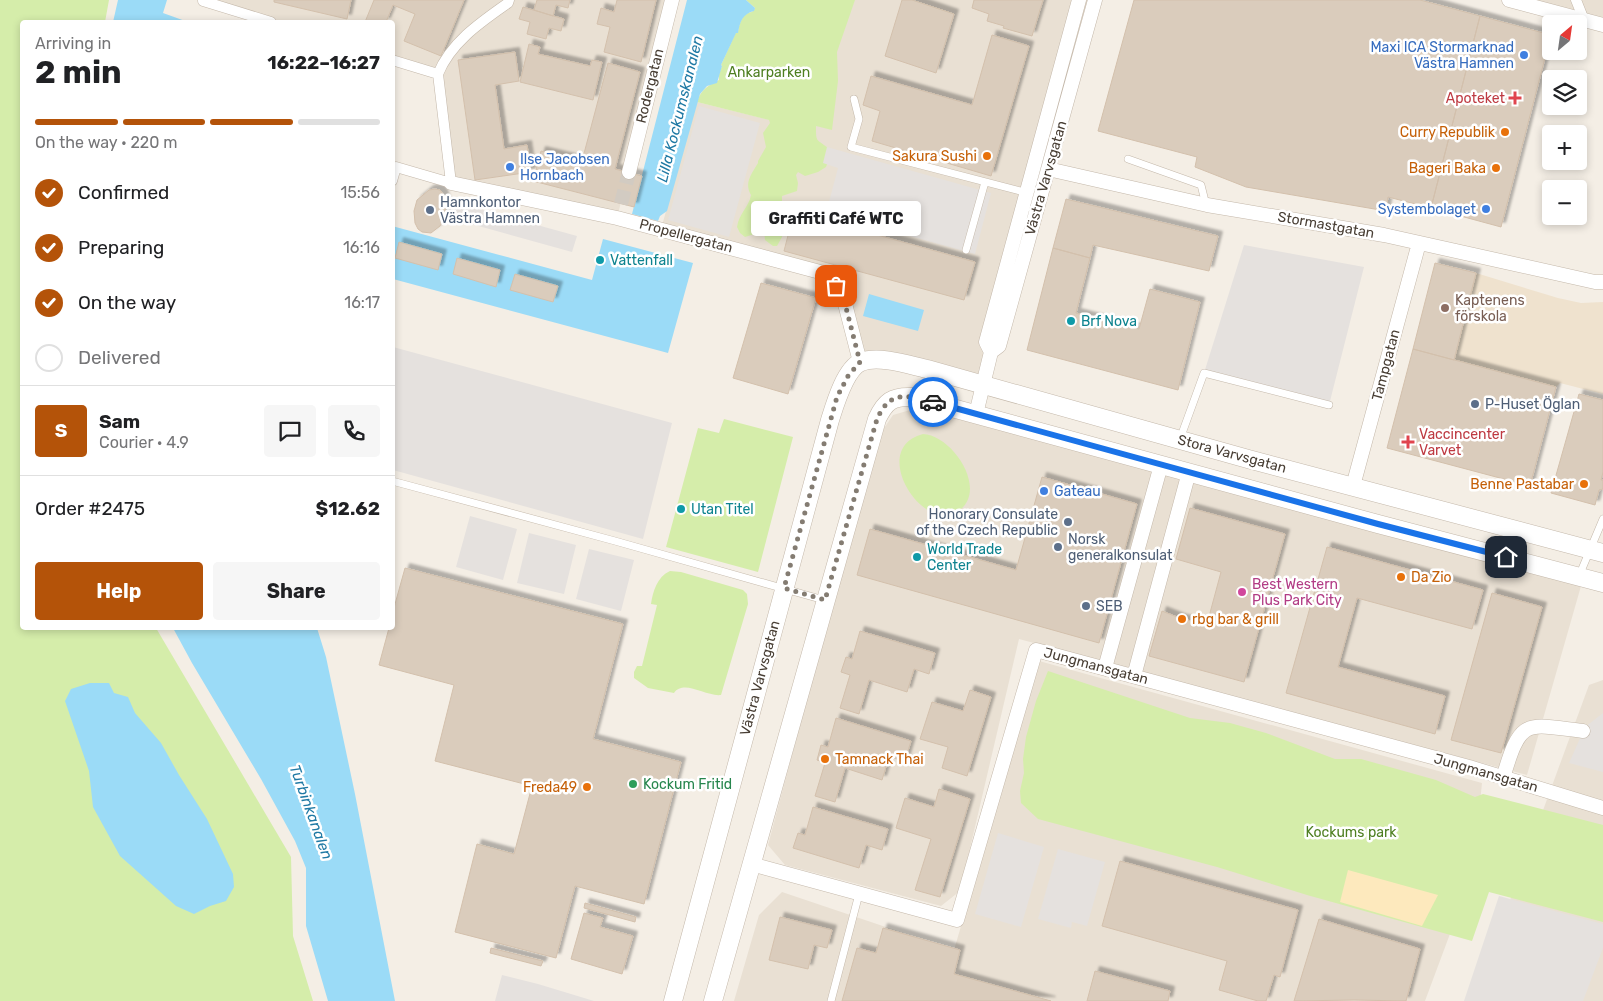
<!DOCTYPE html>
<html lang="en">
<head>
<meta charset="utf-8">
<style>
  body { margin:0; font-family:Rubik,sans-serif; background:#f6f6f6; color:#202124; height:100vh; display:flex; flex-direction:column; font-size:19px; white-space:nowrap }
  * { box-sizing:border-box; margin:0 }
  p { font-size:16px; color:#757577 }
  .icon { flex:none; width:28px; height:28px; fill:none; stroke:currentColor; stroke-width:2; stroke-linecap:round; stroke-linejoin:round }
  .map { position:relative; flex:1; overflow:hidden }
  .drawer { position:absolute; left:20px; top:20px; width:375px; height:610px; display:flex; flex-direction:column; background:#fff; border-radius:5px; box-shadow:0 2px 8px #0003 }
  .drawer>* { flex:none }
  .needle { width:32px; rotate:29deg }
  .controls { position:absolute; left:1542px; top:15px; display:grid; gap:10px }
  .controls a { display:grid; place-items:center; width:45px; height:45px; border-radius:5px; background:#fff; box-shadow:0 2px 8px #0003; font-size:25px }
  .pin { position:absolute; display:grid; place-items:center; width:42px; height:42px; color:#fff; margin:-21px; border-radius:10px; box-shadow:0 2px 8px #0006 }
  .courier { position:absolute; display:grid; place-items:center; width:50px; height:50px; margin:-25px; border:4px solid #1a73e8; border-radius:50%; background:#fff; color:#222; box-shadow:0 1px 6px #0007 }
  .bubble { position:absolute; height:35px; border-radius:5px; background:#fff; box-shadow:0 2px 8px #0003; font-size:16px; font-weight:700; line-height:35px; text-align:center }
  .summary em { font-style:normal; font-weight:700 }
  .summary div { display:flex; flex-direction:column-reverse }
  .summary { display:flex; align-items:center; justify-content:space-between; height:85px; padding:0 15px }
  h1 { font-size:32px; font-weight:700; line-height:38px }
  .bar { display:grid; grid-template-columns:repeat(4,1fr); gap:8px 5px; align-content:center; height:60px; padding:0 15px }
  .bar i { height:6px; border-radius:4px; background:#e0e0e0 }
  .bar .active { background:#b45309 }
  .bar p { grid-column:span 4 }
  .line { display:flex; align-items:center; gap:12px; padding:0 15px; border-top:1px solid #e0e0e0 }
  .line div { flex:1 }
  .round { display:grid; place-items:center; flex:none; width:52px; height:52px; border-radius:5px; background:#f6f6f6 }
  ol { padding:0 15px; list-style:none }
  li { display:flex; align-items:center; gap:15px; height:55px }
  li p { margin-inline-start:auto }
  li .icon { padding:5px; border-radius:50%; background:#b45309; color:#fff; stroke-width:4 }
  li:last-child { color:#757577 }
  li i { width:28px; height:28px; border:2px solid #e0e0e0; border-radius:50% }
  .cta { display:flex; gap:10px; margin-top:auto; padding:10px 15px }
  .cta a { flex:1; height:58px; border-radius:5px; background:#b45309; color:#fff; font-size:20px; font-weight:700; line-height:58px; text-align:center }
  .cta a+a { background:#f6f6f6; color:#202124 }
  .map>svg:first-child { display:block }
  .residential { fill:#e9e0d3 }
  .education { fill:#efe2ce }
  .green { fill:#d5edaa }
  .sand { fill:#fde9bd }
  .parking { fill:#e5e1de }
  .water { fill:#9bdbf7 }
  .building { fill:#daccbc; stroke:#d3c0ac; filter:url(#shadow) }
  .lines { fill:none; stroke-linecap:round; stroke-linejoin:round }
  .minor-tunnel { stroke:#d2cbc2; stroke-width:14; stroke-dasharray:14 7; stroke-linecap:butt }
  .service-casing { stroke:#c4b8aa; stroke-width:8 }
  .pedestrian-casing { stroke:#c4b8aa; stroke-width:11 }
  .minor-casing { stroke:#c4b8aa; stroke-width:15 }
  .tertiary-casing { stroke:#c4b8aa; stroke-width:19 }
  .service { stroke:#fff; stroke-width:7 }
  .pedestrian { stroke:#fff; stroke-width:10 }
  .minor { stroke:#fff; stroke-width:14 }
  .tertiary { stroke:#fff; stroke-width:18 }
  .done { stroke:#847c72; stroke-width:5; stroke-dasharray:0 9 }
  .route { stroke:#1a73e8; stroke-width:6 }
  .shop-dot { fill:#3f7fe0; stroke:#fff; stroke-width:2 }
  .health-dot { fill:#e0444e; stroke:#fff; stroke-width:2 }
  .food-dot { fill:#e8710a; stroke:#fff; stroke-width:2 }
  .service-dot { fill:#5c6f8a; stroke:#fff; stroke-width:2 }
  .culture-dot { fill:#0f9aa8; stroke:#fff; stroke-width:2 }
  .education-dot { fill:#8d6e63; stroke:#fff; stroke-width:2 }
  .hotel-dot { fill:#d1479c; stroke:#fff; stroke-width:2 }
  .leisure-dot { fill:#2e9e5b; stroke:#fff; stroke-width:2 }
  .labels { text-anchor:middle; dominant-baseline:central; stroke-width:5; stroke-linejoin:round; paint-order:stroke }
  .shop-label { font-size:14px; fill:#366cbe; stroke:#fff; text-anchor:end }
  .park-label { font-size:14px; fill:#4e7f21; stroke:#fff }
  .street-label { font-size:14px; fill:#483e34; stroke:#fff }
  .health-label { font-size:14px; fill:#be3a42; stroke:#fff; text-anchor:end }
  .food-label { font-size:14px; fill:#c56008; stroke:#fff; text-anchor:end }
  .service-label { font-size:14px; fill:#4e5e75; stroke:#fff; text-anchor:start }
  .culture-label { font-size:14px; fill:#0d838f; stroke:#fff; text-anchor:start }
  .education-label { font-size:14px; fill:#785e54; stroke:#fff; text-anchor:start }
  .hotel-label { font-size:14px; fill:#b23c85; stroke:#fff; text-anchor:start }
  .leisure-label { font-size:14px; fill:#27864d; stroke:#fff; text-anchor:start }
  .water-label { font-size:15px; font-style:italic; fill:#1f79a4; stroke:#fff }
</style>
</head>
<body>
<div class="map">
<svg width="1603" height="1001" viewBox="0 0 1603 1001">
  <defs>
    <filter id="shadow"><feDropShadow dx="4.5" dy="-4.5" stdDeviation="1" flood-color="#0004"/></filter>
  </defs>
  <rect width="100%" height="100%" fill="#f4eee5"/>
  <path class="residential" d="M 204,0 L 672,0 L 617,218 L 451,183 L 438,74 L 393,60 L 392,22 L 271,22 Z
    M 821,0 L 1095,0 L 983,385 L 860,362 L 830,277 L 661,229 L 697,102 L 786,124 Z
    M 1509,0 L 1603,0 L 1603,25 Z
    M 917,408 L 1581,586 L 1527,775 L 1019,639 L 960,891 L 941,906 L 785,865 L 768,845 L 876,440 L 893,415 Z
    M 1039,661 L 1482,783 L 1473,872 L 1425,1001 L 734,1001 L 759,915 L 782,892 L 954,950 Z
    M 1603,680 L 1603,1001 L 1473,1001 L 1589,685 Z"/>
  <path class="education" d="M 1476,273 L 1558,298 L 1581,303 L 1603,302 L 1603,394 L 1560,383 L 1556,387 L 1454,360 Z"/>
  <path class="green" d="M 0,0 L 109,0 L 105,22 L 22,22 L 22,628 L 156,628 L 291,857 L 293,936 L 313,1001 L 0,1001 Z
    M 746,0 L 855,0 L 837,52 L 838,81 L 832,130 L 816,126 C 816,143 816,138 828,148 L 829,159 L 826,167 L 818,172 L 805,176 L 798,172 L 796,175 L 798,183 L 797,191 L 782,196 L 782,212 L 787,214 L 782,237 L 777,246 L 773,246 L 765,240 L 764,231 L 745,237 L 740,233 L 737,227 C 739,213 749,207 751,195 C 744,183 751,175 758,163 L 758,161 L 766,147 L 763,133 L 770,123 L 769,120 L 697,102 C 701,90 707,86 719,80 L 719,74 L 722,66 L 721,65 L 736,32 L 738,33 C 739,24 742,13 752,12 L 755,8 Z
    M 724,419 L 793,437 L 758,572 L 666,547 L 698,428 L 719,433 Z
    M 923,434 C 951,435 987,486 961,509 C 926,540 866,449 923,434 Z
    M 670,571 L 681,572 L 743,590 L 747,594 L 748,604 L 721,695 C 706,697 684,679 674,693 L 648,688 L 634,678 L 634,672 L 637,666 L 642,666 L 657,605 L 651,604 C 653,591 657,577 670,571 Z
    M 1048,671 L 1190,718 L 1230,723 L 1266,733 L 1335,759 L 1361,759 L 1436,780 L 1475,797 L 1483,794 L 1603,825 L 1603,922 L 1489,892 L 1472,941 L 1307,895 L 1217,867 L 1038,819 L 1021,803 L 1020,791 L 1024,773 L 1023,759 L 1026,737 L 1036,701 Z"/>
  <path class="sand" d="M 1348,870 L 1438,895 L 1422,926 L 1340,902 Z"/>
  <path class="parking" d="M 699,106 L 760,123 L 729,237 L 668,220 Z
    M 827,147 L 991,193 L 975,254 L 826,213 L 838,168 L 823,163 Z
    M 450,201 L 577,236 L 572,252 L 446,217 Z
    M 1244,245 L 1364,267 L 1329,405 L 1204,373 Z
    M 393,347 L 672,423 L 643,539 L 393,470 Z
    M 470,516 L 517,529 L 503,580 L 456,567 Z
    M 529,533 L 576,545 L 564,594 L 517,583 Z
    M 589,549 L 634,560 L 621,611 L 576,599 Z
    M 1603,713 L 1603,772 L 1569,763 L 1585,727 Z
    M 998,833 L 1044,847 L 1021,927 L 975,914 Z
    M 1058,849 L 1105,862 L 1087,926 L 1072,922 L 1071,928 L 1038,919 Z
    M 1499,896 L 1603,924 L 1603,948 L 1583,1001 L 1464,1001 Z
    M 502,975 L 538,984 L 594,1001 L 495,1001 Z"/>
  <path class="water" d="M 118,0 L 167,0 L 163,13 L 188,22 L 113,22 Z
    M 687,0 L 746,0 L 755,8 L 754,11 C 742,14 740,22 738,33 L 736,33 L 721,65 L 722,66 L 717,83 L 707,86 L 700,94 L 667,211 L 660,216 L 658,221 L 632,214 Z
    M 392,226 L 592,280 L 603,239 L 693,263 L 668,353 L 393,279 Z
    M 869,294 L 924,310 L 918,331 L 863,316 Z
    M 173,628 L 317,628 L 326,657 L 355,794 L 395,1001 L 328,1001 L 306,926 L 306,868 L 295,841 L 261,779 L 192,663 Z
    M 90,683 L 109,683 L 114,693 L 128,697 L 135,713 L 161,743 L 179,775 L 207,819 L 233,874 L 234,887 L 226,901 L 210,906 L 194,914 L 176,906 L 120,856 L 93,807 L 89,771 L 65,701 L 71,689 Z"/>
  <path class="building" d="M 274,0 L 351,0 L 347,19 L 274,2 Z
    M 374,0 L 464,0 L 441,56 L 404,41 L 415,14 L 393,5 L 386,22 L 365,22 Z
    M 537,0 L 570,0 L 568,8 L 556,5 L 553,16 L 534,10 Z
    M 617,0 L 656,0 L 641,62 L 604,52 L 610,27 L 597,24 L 601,8 L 614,12 Z
    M 902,0 L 912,0 L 954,14 L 936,73 L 885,56 Z
    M 974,0 L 1043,0 L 1032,36 L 1003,28 L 1004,26 L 987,21 L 989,14 L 972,8 Z
    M 1134,0 L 1420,0 L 1480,16 L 1431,208 L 1388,197 L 1386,211 L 1246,187 L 1195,167 L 1197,157 L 1098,131 Z
    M 523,7 L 564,19 L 561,31 L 549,28 L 546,39 L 527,34 L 530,22 L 519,19 Z
    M 1480,16 L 1551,35 L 1501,227 L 1431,208 Z
    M 992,35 L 1029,46 L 991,176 L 872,141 L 880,111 L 863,105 L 871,76 L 972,105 Z
    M 529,44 L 540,47 L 538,54 L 590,66 L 592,60 L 602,62 L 593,100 L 520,82 Z
    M 515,52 L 519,81 L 495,85 L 504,149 L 527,145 L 531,172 L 475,180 L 458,60 Z
    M 608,63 L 640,72 L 615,169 L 642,176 L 634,207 L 533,181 L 541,151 L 582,161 Z
    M 435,189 L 440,190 L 443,194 L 446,203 L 444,219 L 440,226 L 431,233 L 422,232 L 418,229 L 415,223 L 414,211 L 417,200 L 429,190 Z
    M 1066,199 L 1218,236 L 1209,271 L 1093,245 L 1090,258 L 1053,248 Z
    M 794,212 L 975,262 L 964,300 L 784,251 Z
    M 399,242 L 442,254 L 438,270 L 395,258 Z
    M 1053,248 L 1090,258 L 1076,313 L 1139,329 L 1150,289 L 1200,302 L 1178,390 L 1027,350 Z
    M 457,258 L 500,270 L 496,287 L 453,274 Z
    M 1435,263 L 1476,273 L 1454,360 L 1413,349 Z
    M 515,274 L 558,286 L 553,302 L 510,290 Z
    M 761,283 L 816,298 L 788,394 L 733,378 Z
    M 1413,349 L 1556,387 L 1530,486 L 1387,448 Z
    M 1579,394 L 1603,400 L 1603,472 L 1601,480 L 1603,480 L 1603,489 L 1599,490 L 1595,505 L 1551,493 Z
    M 1042,477 L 1137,504 L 1099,643 L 857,575 L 870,529 L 1016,570 Z
    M 1190,508 L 1285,534 L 1244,682 L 1149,656 L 1162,611 L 1182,619 L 1207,624 L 1221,572 L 1176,559 Z
    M 1327,547 L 1483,590 L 1472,629 L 1357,598 L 1338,667 L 1445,696 L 1435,734 L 1286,693 Z
    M 405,568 L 623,624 L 593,739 L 681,762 L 644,904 L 575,886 L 556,958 L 455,932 L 477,844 L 514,854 L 532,786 L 435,761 L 454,685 L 379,665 L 389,628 L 392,628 L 392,615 Z
    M 1492,593 L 1542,607 L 1501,753 L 1451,740 Z
    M 860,631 L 935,653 L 929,674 L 914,669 L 907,692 L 869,680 L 859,714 L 840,708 L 850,675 L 841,672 L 846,657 L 852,659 Z
    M 970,690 L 991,697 L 967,776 L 942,768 L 948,747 L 920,739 L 932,702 L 963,711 Z
    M 836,718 L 911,741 L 905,761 L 889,757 L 882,780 L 845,768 L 835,802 L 815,796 L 825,763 L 817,760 L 821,745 L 828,747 Z
    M 939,789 L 970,799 L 940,897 L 915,890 L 931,839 L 896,828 L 905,798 L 934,807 Z
    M 813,807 L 888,829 L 882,850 L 866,845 L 859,868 L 793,848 L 798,833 L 805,835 Z
    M 1120,861 L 1298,910 L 1280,977 L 1274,975 L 1266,1001 L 1258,1001 L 1219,990 L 1227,961 L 1102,926 Z
    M 585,903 L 636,917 L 635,922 L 584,908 Z
    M 584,913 L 603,918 L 600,927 L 633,936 L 622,974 L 571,959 Z
    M 780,917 L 832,930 L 827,948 L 814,945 L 808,969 L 769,960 Z
    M 1319,919 L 1420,949 L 1406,1001 L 1354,1000 L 1294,1001 Z
    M 883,928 L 960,950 L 954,974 L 1051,1001 L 842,1001 L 857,948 L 876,953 Z
    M 491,948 L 543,961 L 541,966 L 490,953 Z
    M 1095,971 L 1170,991 L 1168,1001 L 1087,1001 Z"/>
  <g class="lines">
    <path class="minor-tunnel" d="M 621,204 L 629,172"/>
    <g class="service-casing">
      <path id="service" d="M 854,99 L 859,119 L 851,147 L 1028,193
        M 1128,159 L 1201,185 L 1206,205
        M 833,212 L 877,224
        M 966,250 L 985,182
        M 1180,439 L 1204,373 L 1329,405
        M 392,481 L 615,541 L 824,600
        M 1579,576 L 1603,519
        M 831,1001 L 859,894"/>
    </g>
    <g class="pedestrian-casing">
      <path id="pedestrian" d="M 204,0 L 203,1 L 271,22
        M 1576,0 L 1584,20
        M 392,60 L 438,74 L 451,183 L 396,167 L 392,181
        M 438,74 C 451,42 481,22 508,3 L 509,0"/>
    </g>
    <g class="minor-casing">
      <path id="minor" d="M 1509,0 L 1603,25
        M 1048,169 L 1207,205 L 1384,235 L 1595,282 L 1603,282
        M 629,172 L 672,0
        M 451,183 L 617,218 L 820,272 L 830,277 L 843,296 L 860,362
        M 991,352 L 986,342 L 1079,0
        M 976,414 L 991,352 L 999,346 L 1095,0
        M 1353,486 L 1419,243
        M 1105,668 L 1161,465
        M 1134,676 L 1189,472
        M 1503,778 C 1521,717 1525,724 1583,731
        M 751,864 L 957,920 L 1036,650 L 1469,767 L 1603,808"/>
    </g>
    <g class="tertiary-casing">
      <path id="tertiary" d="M 673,1001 L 830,420 C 835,404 845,369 861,362 C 879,355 909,365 927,369 L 1248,459 L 1603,553
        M 713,1001 L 877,419 C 885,402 892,396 912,397 L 1378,524 L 1603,583"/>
    </g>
    <use href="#service" class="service"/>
    <use href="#pedestrian" class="pedestrian"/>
    <use href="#minor" class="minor"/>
    <use href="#tertiary" class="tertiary"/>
  </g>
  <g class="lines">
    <path class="done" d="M 836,286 L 843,296 L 860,362 L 848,376 L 837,397 L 784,588 L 825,600 L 877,419 C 890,390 906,395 933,402"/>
    <path class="route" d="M 933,402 L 1378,524 L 1506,557"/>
  </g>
  <g class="shop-dot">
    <circle cx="1524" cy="55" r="5"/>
    <circle cx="510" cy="167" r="5"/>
    <circle cx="1486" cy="209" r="5"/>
    <circle cx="1044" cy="491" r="5"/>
  </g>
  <g class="health-dot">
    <path d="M1512.5 90.5h5v5h5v5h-5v5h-5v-5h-5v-5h5z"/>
    <path d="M1405.5 434.5h5v5h5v5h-5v5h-5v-5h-5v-5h5z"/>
  </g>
  <g class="food-dot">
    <circle cx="1505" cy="132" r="5"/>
    <circle cx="987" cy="156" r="5"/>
    <circle cx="1496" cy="168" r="5"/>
    <circle cx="1584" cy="484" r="5"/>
    <circle cx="1401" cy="577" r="5"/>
    <circle cx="1182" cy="619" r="5"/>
    <circle cx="825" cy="759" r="5"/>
    <circle cx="587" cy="787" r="5"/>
  </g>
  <g class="service-dot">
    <circle cx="430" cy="210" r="5"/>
    <circle cx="1475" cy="404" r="5"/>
    <circle cx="1068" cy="522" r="5"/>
    <circle cx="1058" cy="547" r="5"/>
    <circle cx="1086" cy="606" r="5"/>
  </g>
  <g class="culture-dot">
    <circle cx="600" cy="260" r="5"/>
    <circle cx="1071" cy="321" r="5"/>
    <circle cx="681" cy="509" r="5"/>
    <circle cx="917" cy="557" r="5"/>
  </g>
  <circle class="education-dot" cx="1445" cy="308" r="5"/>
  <circle class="hotel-dot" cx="1242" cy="592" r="5"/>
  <circle class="leisure-dot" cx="633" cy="784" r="5"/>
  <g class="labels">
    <g class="shop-label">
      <text x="1514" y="47">Maxi ICA Stormarknad<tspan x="1514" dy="16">Västra Hamnen</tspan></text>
      <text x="520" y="159" text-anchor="start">Ilse Jacobsen<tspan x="520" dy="16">Hornbach</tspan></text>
      <text x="1476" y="209">Systembolaget</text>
      <text x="1054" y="491" text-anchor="start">Gateau</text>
    </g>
    <g class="park-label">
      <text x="769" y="72">Ankarparken</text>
      <text x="1351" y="832">Kockums park</text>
    </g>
    <g class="street-label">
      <text transform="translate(650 86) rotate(-76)">Rodergatan</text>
      <text transform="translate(1046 178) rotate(-74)">Västra Varvsgatan</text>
      <text transform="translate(1326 225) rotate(10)">Stormastgatan</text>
      <text transform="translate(686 236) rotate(15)">Propellergatan</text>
      <text transform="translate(1386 365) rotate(-75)">Tampgatan</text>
      <text transform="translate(1232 454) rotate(15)">Stora Varvsgatan</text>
      <text transform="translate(1096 666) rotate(15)">Jungmansgatan</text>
      <text transform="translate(760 678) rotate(-75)">Västra Varvsgatan</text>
      <text transform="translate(1486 773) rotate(16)">Jungmansgatan</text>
    </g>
    <g class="health-label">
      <text x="1505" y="98">Apoteket</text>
      <text x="1419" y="434" text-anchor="start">Vaccincenter<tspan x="1419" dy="16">Varvet</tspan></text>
    </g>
    <g class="food-label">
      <text x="1495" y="132">Curry Republik</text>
      <text x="977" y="156">Sakura Sushi</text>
      <text x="1486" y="168">Bageri Baka</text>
      <text x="1574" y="484">Benne Pastabar</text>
      <text x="1411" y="577" text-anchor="start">Da Zio</text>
      <text x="1192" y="619" text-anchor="start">rbg bar &amp; grill</text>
      <text x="835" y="759" text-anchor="start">Tamnack Thai</text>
      <text x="577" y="787">Freda49</text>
    </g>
    <g class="service-label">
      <text x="440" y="202">Hamnkontor<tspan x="440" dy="16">Västra Hamnen</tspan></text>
      <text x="1485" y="404">P-Huset Öglan</text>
      <text x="1058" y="514" text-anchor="end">Honorary Consulate<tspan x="1058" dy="16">of the Czech Republic</tspan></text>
      <text x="1068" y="539">Norsk<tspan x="1068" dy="16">generalkonsulat</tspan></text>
      <text x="1096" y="606">SEB</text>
    </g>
    <g class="culture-label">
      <text x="610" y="260">Vattenfall</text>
      <text x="1081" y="321">Brf Nova</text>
      <text x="691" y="509">Utan Titel</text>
      <text x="927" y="549">World Trade<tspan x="927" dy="16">Center</tspan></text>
    </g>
    <g class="education-label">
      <text x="1455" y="300">Kaptenens<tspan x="1455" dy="16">förskola</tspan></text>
    </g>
    <g class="hotel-label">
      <text x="1252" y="584">Best Western<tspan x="1252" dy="16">Plus Park City</tspan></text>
    </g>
    <g class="leisure-label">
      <text x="643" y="784">Kockum Fritid</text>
    </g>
    <g class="water-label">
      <text transform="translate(680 109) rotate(-76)">Lilla Kockumskanalen</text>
      <text transform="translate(311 812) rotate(70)">Turbinkanalen</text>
    </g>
  </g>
</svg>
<div class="controls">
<a><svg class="needle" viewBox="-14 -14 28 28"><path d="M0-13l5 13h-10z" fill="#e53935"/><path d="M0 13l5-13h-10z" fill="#757577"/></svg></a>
<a><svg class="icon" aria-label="layers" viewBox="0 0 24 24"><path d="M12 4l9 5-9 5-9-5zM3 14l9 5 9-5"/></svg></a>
<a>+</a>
<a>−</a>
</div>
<div class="pin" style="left:836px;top:286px;background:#ea580c"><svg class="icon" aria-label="bag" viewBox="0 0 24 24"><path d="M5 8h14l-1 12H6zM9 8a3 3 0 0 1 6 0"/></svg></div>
<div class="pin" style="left:1506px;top:557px;background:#1f2937"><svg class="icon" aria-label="home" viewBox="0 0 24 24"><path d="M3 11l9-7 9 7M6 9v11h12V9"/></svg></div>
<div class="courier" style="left:933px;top:402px"><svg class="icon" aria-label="car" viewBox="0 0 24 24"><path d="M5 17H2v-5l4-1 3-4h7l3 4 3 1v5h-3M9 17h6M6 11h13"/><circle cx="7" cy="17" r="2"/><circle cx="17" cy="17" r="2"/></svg></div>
<div class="bubble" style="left:751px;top:201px;width:170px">Graffiti Café WTC</div>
<section class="drawer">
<div class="summary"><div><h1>2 min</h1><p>Arriving in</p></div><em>16:22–16:27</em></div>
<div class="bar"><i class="active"></i><i class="active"></i><i class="active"></i><i></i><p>On the way · 220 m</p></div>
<ol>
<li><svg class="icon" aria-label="check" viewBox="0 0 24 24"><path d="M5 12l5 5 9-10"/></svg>Confirmed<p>15:56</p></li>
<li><svg class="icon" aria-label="check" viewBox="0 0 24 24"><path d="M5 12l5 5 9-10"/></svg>Preparing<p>16:16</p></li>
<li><svg class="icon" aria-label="check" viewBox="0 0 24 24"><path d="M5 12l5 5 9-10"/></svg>On the way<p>16:17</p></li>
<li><i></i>Delivered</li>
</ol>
<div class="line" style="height:90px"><b class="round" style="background:#b45309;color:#fff">S</b><div><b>Sam</b><p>Courier · 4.9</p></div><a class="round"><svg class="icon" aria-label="chat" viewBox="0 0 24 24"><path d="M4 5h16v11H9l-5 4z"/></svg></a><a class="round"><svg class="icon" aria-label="phone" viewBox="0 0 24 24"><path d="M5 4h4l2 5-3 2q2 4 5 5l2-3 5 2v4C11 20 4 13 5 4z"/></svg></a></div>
<div class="line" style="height:65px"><div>Order #2475</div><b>$12.62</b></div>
<div class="cta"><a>Help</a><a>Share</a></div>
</section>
</div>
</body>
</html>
